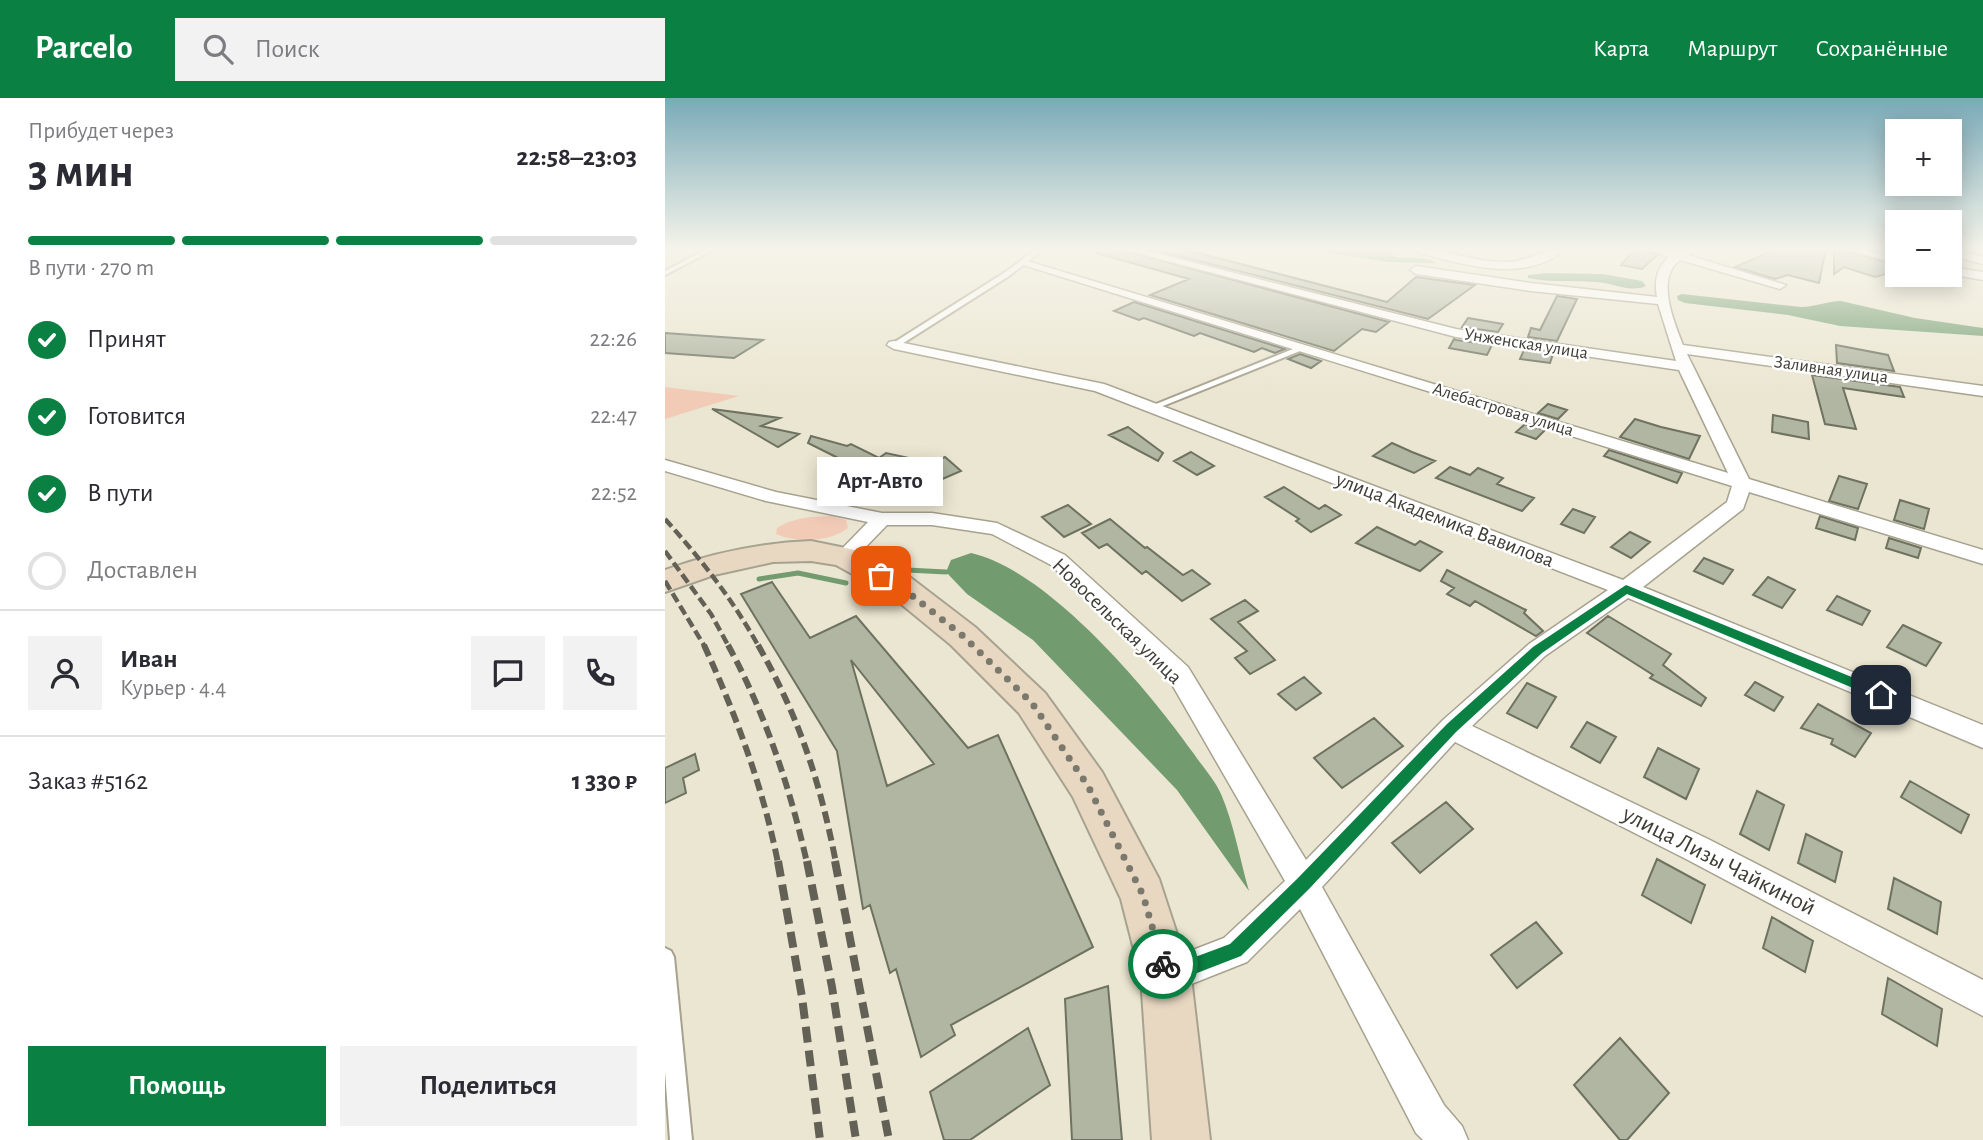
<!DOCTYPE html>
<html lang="ru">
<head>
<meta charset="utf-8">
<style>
  body { margin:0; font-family:"Alegreya Sans",sans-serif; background:#f2f2f3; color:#2b2b33; height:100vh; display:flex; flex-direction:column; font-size:26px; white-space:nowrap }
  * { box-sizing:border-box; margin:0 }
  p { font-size:23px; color:#7c7c81 }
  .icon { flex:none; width:38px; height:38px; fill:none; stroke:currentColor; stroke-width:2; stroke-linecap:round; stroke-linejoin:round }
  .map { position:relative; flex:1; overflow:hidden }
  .panel { display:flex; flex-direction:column; background:#fff; width:665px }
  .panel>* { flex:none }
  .tools { position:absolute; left:1220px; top:21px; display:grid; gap:14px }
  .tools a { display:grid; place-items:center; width:77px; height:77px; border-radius:0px; background:#fff; box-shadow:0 4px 18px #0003; font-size:35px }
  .pin { position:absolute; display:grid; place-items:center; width:60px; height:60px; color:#fff; margin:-30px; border-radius:14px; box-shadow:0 4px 10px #0006 }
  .courier { position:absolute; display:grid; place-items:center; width:70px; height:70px; margin:-35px; border:5px solid #0b8043; border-radius:50%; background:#fff; color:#222; box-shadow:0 2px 9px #0007 }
  .bubble { position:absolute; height:49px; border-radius:0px; background:#fff; box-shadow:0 4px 18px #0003; font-size:23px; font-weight:700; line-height:49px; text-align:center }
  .summary em { font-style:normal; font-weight:700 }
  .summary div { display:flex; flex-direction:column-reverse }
  .summary { display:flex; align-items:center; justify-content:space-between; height:119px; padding:0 28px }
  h1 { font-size:46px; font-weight:700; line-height:52px }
  .bar { display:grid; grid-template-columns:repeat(4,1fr); gap:10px 7px; align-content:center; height:84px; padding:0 28px }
  .bar i { height:9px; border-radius:5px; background:#e1e1e2 }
  .bar .current { background:#0b8043 }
  .bar p { grid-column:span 4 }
  .line { display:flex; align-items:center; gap:18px; padding:0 28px; border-top:2px solid #e1e1e2 }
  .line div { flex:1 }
  .round { display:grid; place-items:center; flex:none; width:74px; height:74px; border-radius:0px; background:#f2f2f3 }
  ol { padding:0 28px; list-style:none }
  li { display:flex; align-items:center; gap:21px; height:77px }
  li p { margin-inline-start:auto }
  li .icon { padding:7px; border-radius:50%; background:#0b8043; color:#fff; stroke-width:4 }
  li:last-child { color:#7c7c81 }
  li i { width:38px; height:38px; border:4px solid #e1e1e2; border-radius:50% }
  .cta { display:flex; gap:14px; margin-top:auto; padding:14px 28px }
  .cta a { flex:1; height:80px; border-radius:0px; background:#0b8043; color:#fff; font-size:28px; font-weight:700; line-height:80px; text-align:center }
  .cta a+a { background:#f2f2f3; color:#2b2b33 }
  header { display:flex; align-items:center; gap:42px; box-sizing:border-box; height:98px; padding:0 35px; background:#0b8043; color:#fff }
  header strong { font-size:33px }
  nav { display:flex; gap:38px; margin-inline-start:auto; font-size:24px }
  .search { width:490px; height:63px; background:#f2f2f3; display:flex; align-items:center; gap:18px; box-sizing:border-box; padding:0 24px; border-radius:0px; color:#7c7c81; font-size:26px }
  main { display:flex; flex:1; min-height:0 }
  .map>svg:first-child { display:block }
  .green { fill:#f2cbb7 }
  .water { fill:#729c6f }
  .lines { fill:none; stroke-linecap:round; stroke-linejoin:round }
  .stream { stroke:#729c6f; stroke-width:5 }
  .building { fill:#b1b6a2; stroke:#6e7260; stroke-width:2; fill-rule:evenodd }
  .lane-casing { stroke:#a7a28f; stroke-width:4 }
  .street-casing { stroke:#a7a28f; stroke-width:3 }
  .secondary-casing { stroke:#a7a28f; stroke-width:4 }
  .lane { fill:#fff; fill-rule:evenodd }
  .street { fill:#fff; fill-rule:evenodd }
  .secondary { fill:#e8d8c2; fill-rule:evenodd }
  .rail-far2 { stroke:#636156; stroke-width:4.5; stroke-dasharray:10 4.5; stroke-linecap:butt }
  .rail-far1 { stroke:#636156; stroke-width:6; stroke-dasharray:12 6; stroke-linecap:butt }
  .rail { stroke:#636156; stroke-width:8; stroke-dasharray:16 8; stroke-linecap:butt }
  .route { fill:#0b8043 }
  .done { stroke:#7b786c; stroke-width:7; stroke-dasharray:0 12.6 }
  .labels { text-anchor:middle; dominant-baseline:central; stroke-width:5; stroke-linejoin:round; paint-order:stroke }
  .far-street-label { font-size:18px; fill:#3f3d35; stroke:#fff }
  .street-label { font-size:21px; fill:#3f3d35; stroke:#fff }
  .near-street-label { font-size:24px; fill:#3f3d35; stroke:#fff }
</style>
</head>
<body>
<header>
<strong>Parcelo</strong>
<div class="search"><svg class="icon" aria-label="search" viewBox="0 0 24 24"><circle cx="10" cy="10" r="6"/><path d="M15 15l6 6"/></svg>Поиск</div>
<nav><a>Карта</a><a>Маршрут</a><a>Сохранённые</a></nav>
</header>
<main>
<section class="panel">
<div class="summary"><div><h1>3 мин</h1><p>Прибудет через</p></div><em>22:58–23:03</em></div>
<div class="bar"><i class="current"></i><i class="current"></i><i class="current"></i><i></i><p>В пути · 270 m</p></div>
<ol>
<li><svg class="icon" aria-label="check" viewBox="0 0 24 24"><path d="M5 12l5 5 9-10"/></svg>Принят<p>22:26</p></li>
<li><svg class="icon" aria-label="check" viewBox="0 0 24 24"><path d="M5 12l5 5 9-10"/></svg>Готовится<p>22:47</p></li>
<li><svg class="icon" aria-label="check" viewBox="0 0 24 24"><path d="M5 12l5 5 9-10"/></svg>В пути<p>22:52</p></li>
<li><i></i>Доставлен</li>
</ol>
<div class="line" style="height:126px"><a class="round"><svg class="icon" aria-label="person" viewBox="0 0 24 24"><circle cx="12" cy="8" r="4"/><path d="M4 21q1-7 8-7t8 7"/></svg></a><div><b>Иван</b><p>Курьер · 4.4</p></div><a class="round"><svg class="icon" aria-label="chat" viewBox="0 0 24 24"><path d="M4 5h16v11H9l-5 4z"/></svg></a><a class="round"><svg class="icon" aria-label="phone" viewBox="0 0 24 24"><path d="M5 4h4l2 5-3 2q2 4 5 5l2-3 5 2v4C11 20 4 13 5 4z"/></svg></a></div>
<div class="line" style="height:91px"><div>Заказ #5162</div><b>1 330 ₽</b></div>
<div class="cta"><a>Помощь</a><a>Поделиться</a></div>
</section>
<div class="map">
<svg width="1318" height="1042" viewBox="0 0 1318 1042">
  <rect width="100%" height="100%" fill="#ebe6d1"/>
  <path class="green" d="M 0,289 L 74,298 L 0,321 Z
    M 166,418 L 181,422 L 183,430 C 166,444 131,445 111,436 L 112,430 C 129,419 146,419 166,418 Z"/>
  <path class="water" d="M 630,150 L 710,150 L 724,153 L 731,159 L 763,161 L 772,165 L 725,164 Z
    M 883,175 L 938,176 L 977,183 L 981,188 C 963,195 949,185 931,184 C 907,182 888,185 863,180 L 863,177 Z
    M 1017,196 L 1136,209 C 1151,209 1162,203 1176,203 L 1250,220 L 1318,230 L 1318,238 L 1175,228 L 1123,217 L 1020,205 L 1013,202 L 1012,198 Z
    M 306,455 C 383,472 484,592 529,656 C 537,668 550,682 556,696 C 569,726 575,762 584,793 L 512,692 L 368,542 L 302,496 L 281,474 L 286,462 Z"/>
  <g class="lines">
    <path class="stream" d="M 242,472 L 281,474
      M 94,481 L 133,475 L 181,485"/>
  </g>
  <path class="building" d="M 432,150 L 450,150 L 724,224 L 711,234 L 697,231 L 669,253 L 485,197 L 524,181 L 431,155 Z
    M 482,150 L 514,150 L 722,204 L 751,179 L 810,187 L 763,221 Z
    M 971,150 L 978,150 L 992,157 L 977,171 L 956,167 Z
    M 1114,150 L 1161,150 L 1154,185 L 1123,177 L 1110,181 L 1070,169 Z
    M 1169,150 L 1232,167 L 1232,173 L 1210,179 L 1179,169 L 1169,176 Z
    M 892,198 L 912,201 L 892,243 L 863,239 L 866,230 L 875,232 Z
    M 469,204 L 620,251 L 610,255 L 597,250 L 589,254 L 535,235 L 529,238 L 479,220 L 474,222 L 449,213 Z
    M 803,220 L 838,226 L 833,234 L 797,229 Z
    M 0,235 L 98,242 L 69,260 L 0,255 Z
    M 789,241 L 791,242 L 827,247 L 822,257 L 784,250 Z
    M 1171,247 L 1223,257 L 1229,273 L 1172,265 Z
    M 859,252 L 888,256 L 885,265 L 855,261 Z
    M 635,256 L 656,263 L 646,270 L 623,261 Z
    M 1147,277 L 1235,289 L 1239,299 L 1178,290 L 1191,331 L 1160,326 Z
    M 883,306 L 902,312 L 893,321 L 873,315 Z
    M 47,311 L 115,320 L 96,328 L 134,336 L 113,349 Z
    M 1108,317 L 1143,324 L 1144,341 L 1107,334 Z
    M 970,321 L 996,329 L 1035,338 L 1024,361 L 955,339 Z
    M 860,326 L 880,332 L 871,341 L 851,334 Z
    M 463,329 L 498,355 L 493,363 L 444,337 Z
    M 146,338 L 182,348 L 186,346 L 214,360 L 221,355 L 267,365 L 280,359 L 296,373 L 268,385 L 241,360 L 229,368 L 234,370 L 232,376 L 181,364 L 143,345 Z
    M 727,345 L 747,354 L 770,363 L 749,375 L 708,358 Z
    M 944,352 L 1017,375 L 1012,385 L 939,358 Z
    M 526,354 L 549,368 L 532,377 L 509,363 Z
    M 785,369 L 805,377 L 813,370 L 838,380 L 832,386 L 869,400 L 857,413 L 771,380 Z
    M 1174,378 L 1202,386 L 1193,411 L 1164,403 Z
    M 619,389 L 654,411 L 660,407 L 676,417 L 646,434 L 631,423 L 634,421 L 600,399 Z
    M 1235,402 L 1264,411 L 1259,431 L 1229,422 Z
    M 403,407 L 426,426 L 399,439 L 377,419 Z
    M 908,411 L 930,419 L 919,435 L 896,426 Z
    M 1155,418 L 1193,430 L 1190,442 L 1151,430 Z
    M 445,421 L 480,450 L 482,449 L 518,477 L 527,472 L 545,486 L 517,503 L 481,473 L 477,476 L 442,446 L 434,450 L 417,435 Z
    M 712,429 L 750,447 L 755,443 L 777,454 L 755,473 L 691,445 Z
    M 965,434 L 985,444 L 966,460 L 946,449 Z
    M 1224,440 L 1256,450 L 1253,460 L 1221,450 Z
    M 1039,460 L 1068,472 L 1058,486 L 1029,473 Z
    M 782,472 L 861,512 L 859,515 L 878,533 L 871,538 L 810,503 L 805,508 L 782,496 L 789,490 L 776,483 Z
    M 1103,479 L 1130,492 L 1117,510 L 1088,497 Z
    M 107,484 L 145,540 L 191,518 L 303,650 L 333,637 L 428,849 L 286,927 L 290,937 L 256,959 L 231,871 L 225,875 L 205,807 L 198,811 L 172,653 L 76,496 ZM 186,562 L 269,666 L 222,688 Z
    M 1172,498 L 1205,513 L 1197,527 L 1162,512 Z
    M 580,502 L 593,513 L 573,524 L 610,562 L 585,576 L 570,560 L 582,553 L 546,521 Z
    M 943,518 L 1006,556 L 998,567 L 1041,600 L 1036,608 L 985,580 L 988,577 L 922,535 Z
    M 1238,527 L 1276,545 L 1261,568 L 1222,549 Z
    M 639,579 L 656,595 L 631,612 L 613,596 Z
    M 1090,584 L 1118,599 L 1109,613 L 1080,597 Z
    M 862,585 L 891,599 L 872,630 L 842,615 Z
    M 1153,606 L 1206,635 L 1190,659 L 1166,646 L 1168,641 L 1136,630 Z
    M 709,620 L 738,648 L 677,690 L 649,660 Z
    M 922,624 L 951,639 L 935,665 L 906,649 Z
    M 993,650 L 1034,671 L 1021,701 L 979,679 Z
    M 30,656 L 34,672 L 18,680 L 21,695 L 0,705 L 0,670 Z
    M 1245,683 L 1304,717 L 1296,735 L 1236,699 Z
    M 1092,693 L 1119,707 L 1104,752 L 1075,736 Z
    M 781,704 L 808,731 L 755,775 L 727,745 Z
    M 1141,736 L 1177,754 L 1170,784 L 1133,765 Z
    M 992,761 L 1040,787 L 1026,825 L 977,797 Z
    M 1229,780 L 1276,804 L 1272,836 L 1223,811 Z
    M 1107,819 L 1148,843 L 1140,874 L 1098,850 Z
    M 871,824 L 897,855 L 852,890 L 826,857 Z
    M 1223,880 L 1277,911 L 1272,948 L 1217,916 Z
    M 443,888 L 457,1042 L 407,1042 L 400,901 Z
    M 363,930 L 385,987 L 305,1042 L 279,1042 L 265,994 Z
    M 955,940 L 1004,995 L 962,1042 L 955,1042 L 909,987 Z"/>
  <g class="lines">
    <g class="lane-casing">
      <path id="lane" d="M 44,150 L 52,150 L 0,177 L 0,173 Z
        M 373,150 L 380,150 L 344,178 L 232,249 L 225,247 L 339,175 Z
        M 633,249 L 640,251 L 488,312 L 481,310 Z
        M 0,850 L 6,853 L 9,859 L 27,1042 L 5,1042 L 0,973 Z"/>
    </g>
    <g class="street-casing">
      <path id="street" d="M 453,150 L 471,150 L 791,231 L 1011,263 L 993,206 L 866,193 L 751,176 L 745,172 L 751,168 L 866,185 L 992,199 C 989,183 992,169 1004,159 L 980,150 C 988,150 1009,154 1014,153 C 1022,152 1028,150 1036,150 L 1023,157 L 1121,187 L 1115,191 L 1015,162 C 990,180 1009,224 1018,247 L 1318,288 L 1318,298 L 1022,256 L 1084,381 L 1318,452 L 1318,466 L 1084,394 L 1078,411 L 978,489 L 1318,627 L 1318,650 L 963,500 L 880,558 L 807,628 L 1043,741 L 1318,882 L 1318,918 L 1021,761 L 790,644 L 657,789 L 779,1007 L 797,1028 L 803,1042 L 758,1042 L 751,1035 L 635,811 L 582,864 L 501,896 L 489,891 L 484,879 L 489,867 L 559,840 L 620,783 L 505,583 L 386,467 L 327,436 L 267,427 L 222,427 L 186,464 L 172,464 L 169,459 L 203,424 L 101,403 L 0,373 L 0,362 L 111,394 L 217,415 L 267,415 L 332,425 L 400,457 L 523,569 L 641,762 L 778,622 L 864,546 L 943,492 L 430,293 L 229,251 L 222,247 L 224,244 L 229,243 L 439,286 L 958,482 L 1062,404 L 1067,388 L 352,165 L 362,163 L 1063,375 L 1014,272 L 791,239 Z
        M 747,150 C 778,150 807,164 838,164 C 863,165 879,150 901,150 C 869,180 821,172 782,162 C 771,159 756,157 747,150 Z
        M 1174,150 L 1194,150 L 1232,159 L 1232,165 Z
        M 1284,150 L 1318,159 L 1318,166 L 1284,157 Z
        M 1284,169 L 1318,174 L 1318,182 L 1284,176 Z"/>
    </g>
    <g class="secondary-casing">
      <path id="secondary" d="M 146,443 L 190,452 L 246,480 L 310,529 L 380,595 L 437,674 L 494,781 L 526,879 L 545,1042 L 487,1042 L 476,879 L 456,801 L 408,699 L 354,615 L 286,547 L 224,496 L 171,467 L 146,463 L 108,464 L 49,477 L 0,494 L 0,472 C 48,455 95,445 146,443 Z"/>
    </g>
    <use href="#lane" class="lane"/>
    <use href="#street" class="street"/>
    <use href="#secondary" class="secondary"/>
    <path class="rail-far2" d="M 0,421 C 36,461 68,502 94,549
      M 0,453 L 46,516 L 64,549
      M 0,483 L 40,549"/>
    <path class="rail-far1" d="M 39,547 C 71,617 98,689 113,765
      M 63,547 C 100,615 125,689 142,765
      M 93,547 C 134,619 155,683 171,765"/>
    <path class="rail" d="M 113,763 L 137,899 L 155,1042
      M 142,763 L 167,889 L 191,1042
      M 170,763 L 224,1042"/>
  </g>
  <linearGradient id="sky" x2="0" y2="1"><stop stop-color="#79aab8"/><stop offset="0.51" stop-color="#f6f4ea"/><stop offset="1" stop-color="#f6f4ea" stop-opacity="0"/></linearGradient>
  <rect width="1318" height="296" fill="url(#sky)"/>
  <path class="route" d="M 961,487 L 1221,593 L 1222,597 L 1221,600 L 1212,600 L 962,496 L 877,555 L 791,634 L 644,791 L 576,858 L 501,887 L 495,885 L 489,866 L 492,861 L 498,858 L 503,861 L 506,868 L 565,846 L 633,780 L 782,626 L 868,549 Z"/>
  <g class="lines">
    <path class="done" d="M 216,478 L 235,488 L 298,538 L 367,605 L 423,688 L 478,797 L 498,866"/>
  </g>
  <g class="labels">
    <g class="far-street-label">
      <text transform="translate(861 246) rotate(9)">Унженская улица</text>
      <text transform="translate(1166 272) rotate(8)">Заливная улица</text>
      <text transform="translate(838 312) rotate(17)">Алебастровая улица</text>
    </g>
    <g class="street-label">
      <text transform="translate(780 422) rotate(21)">улица Академика Вавилова</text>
      <text transform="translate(452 523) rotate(44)">Новосельская улица</text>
    </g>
    <g class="near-street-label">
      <text transform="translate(1054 763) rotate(27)">улица Лизы Чайкиной</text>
    </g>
  </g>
</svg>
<div class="tools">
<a>+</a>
<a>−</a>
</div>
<div class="pin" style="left:216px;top:478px;background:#ea580c"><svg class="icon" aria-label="bag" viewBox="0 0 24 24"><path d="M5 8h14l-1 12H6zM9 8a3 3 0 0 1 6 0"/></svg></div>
<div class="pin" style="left:1216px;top:597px;background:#1f2937"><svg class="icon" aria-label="home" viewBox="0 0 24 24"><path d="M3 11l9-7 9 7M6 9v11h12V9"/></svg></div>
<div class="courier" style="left:498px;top:866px"><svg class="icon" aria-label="bike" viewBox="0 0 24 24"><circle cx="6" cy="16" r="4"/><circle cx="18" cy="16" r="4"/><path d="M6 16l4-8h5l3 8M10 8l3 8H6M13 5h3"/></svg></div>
<div class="bubble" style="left:152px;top:359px;width:126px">Арт-Авто</div>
</div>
</main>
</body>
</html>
